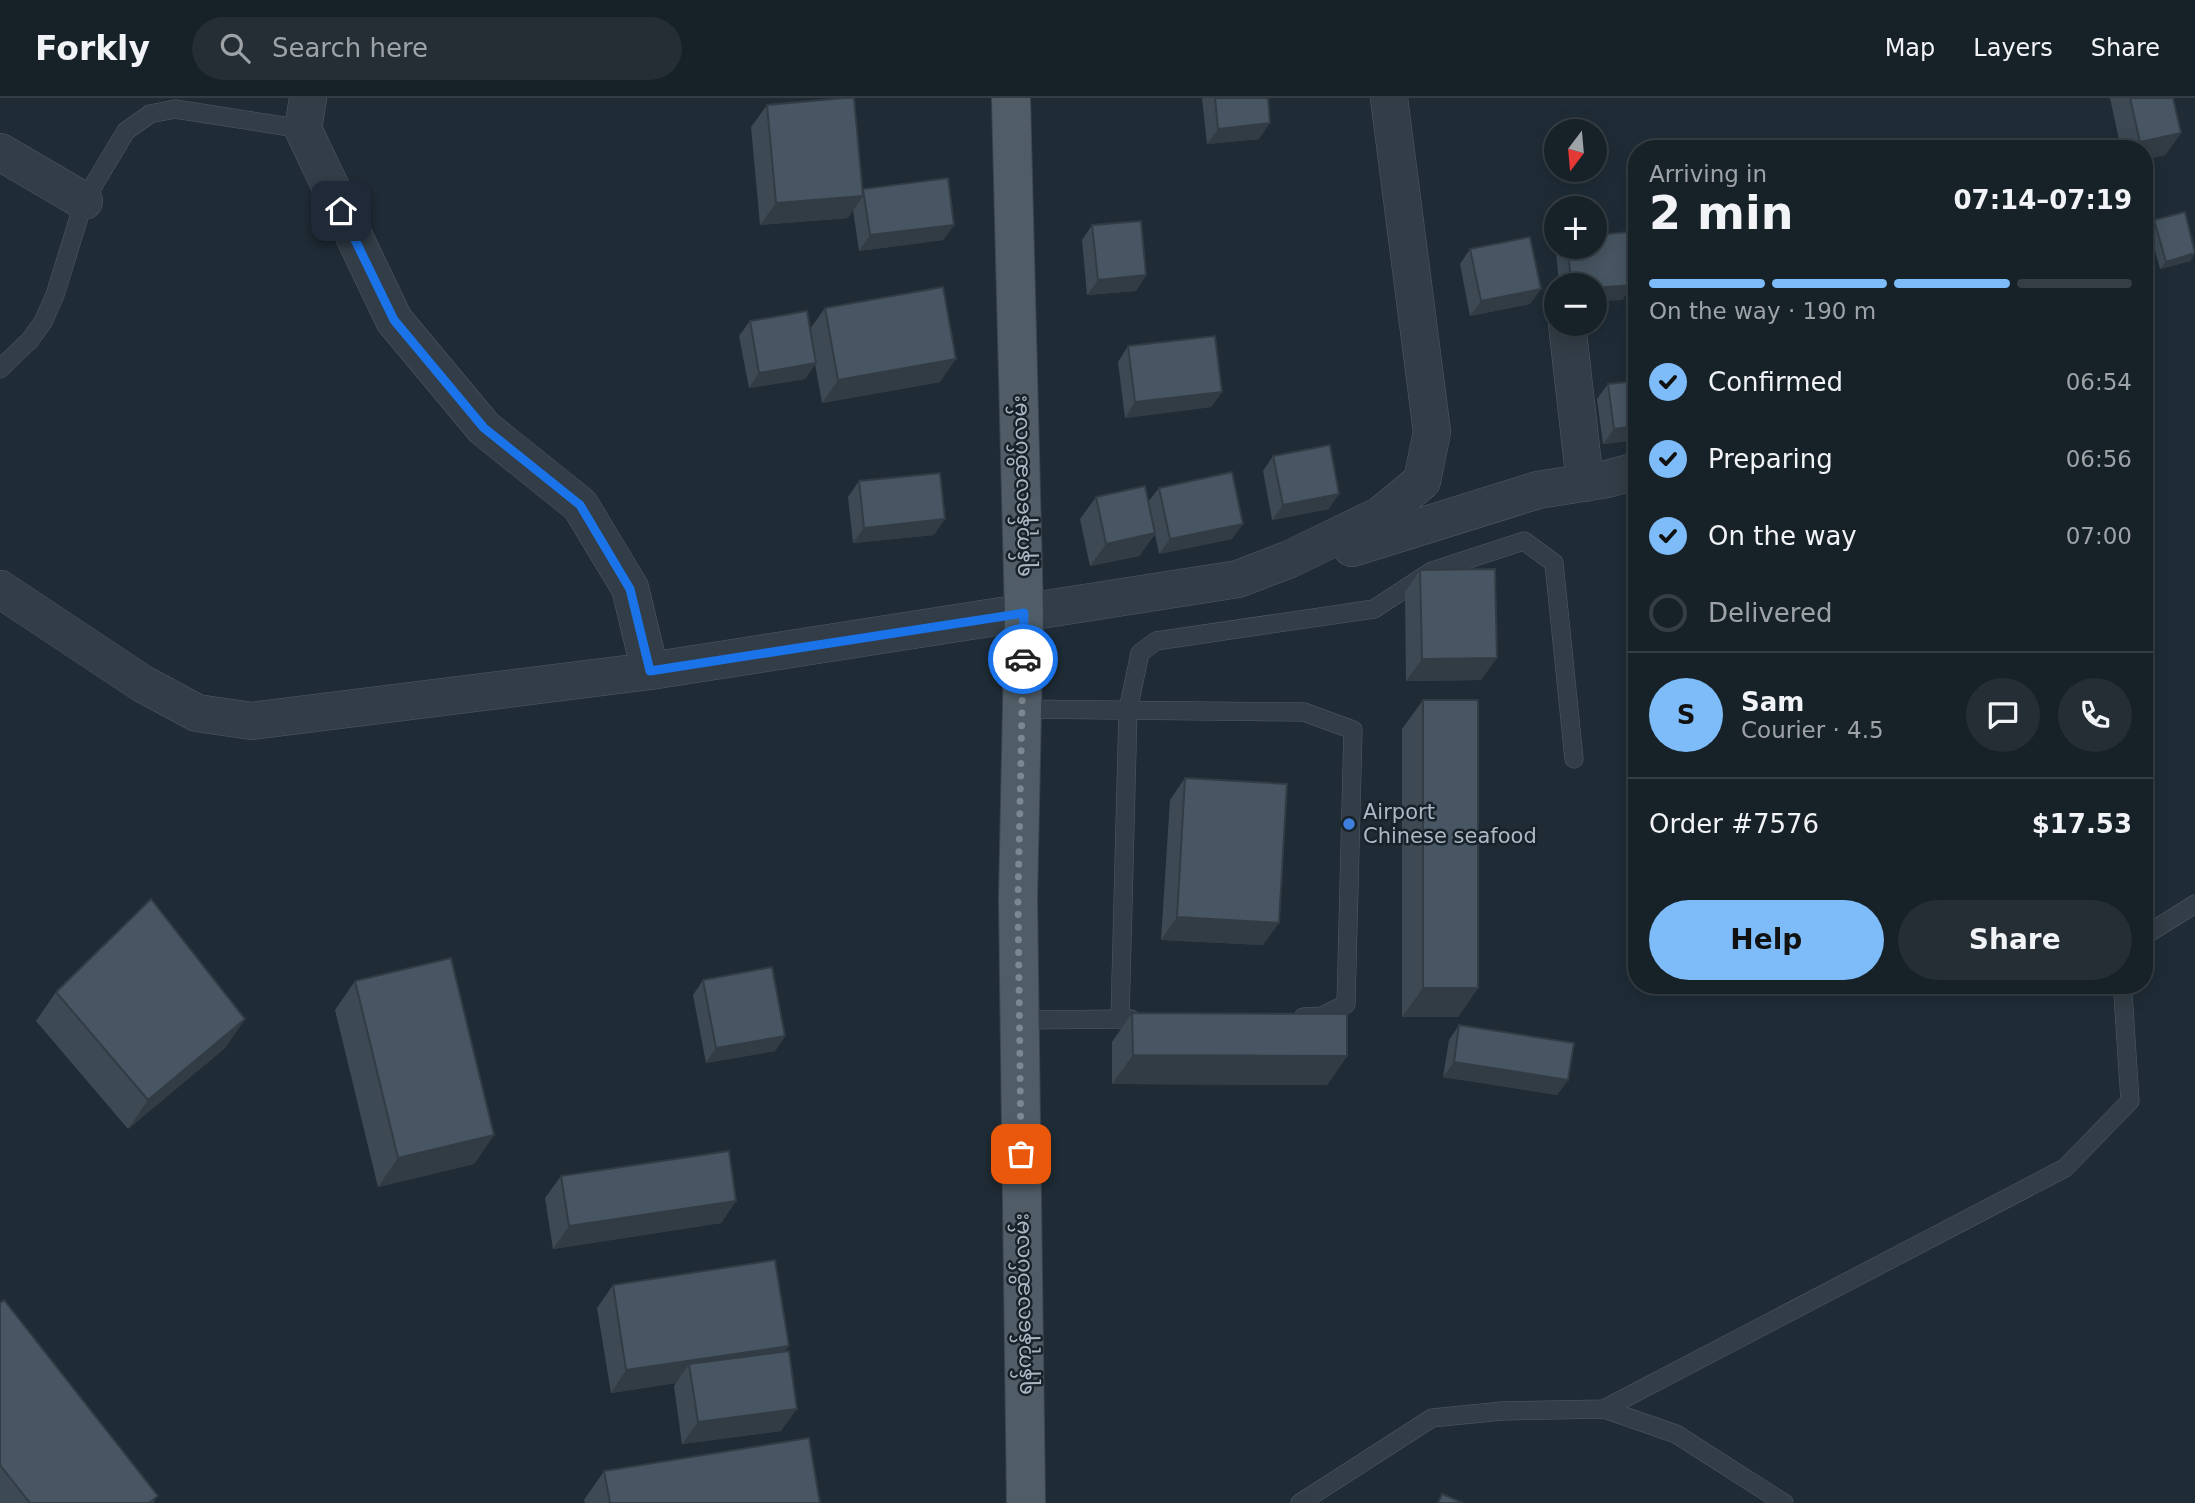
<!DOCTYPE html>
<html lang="en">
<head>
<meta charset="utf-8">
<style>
  body { margin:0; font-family:"DejaVu Sans","Noto Sans Myanmar",sans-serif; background:#242e34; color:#f1f3f6; height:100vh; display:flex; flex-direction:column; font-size:26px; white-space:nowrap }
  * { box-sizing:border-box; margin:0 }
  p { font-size:23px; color:#9ea3a8 }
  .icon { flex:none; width:38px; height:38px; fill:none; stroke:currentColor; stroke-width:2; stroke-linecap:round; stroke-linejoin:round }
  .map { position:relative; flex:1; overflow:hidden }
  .sheet { position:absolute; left:1628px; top:42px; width:525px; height:854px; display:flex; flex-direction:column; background:#172128; border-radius:28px; box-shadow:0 4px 18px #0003,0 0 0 2px #363e45 }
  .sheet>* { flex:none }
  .needle { width:46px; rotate:196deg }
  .fabs { position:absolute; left:1544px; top:21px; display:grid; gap:14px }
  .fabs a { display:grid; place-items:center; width:63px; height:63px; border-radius:50%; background:#172128; box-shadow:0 4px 18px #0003,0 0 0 2px #363e45; font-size:35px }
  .pin { position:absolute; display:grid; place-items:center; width:60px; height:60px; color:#fff; margin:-30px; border-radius:14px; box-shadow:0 4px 10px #0006 }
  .courier { position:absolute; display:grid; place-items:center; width:70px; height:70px; margin:-35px; border:5px solid #1a73e8; border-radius:50%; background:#fff; color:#222; box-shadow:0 2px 9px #0007 }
  .headline em { font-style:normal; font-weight:700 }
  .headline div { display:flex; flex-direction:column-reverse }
  .headline { display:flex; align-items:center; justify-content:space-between; height:119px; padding:0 21px }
  h1 { font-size:46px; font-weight:700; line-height:52px }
  .bar { display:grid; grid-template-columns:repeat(4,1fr); gap:10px 7px; align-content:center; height:84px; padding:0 21px }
  .bar i { height:9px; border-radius:5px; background:#363e45 }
  .bar .on { background:#7dbcf8 }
  .bar p { grid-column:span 4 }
  .line { display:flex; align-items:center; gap:18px; padding:0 21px; border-top:2px solid #363e45 }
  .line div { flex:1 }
  .round { display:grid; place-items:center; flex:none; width:74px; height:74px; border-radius:37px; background:#242e34 }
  ol { padding:0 21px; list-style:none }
  li { display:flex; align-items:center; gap:21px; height:77px }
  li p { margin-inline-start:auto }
  li .icon { padding:7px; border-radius:50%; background:#7dbcf8; color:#111; stroke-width:4 }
  li:last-child { color:#9ea3a8 }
  li i { width:38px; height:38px; border:4px solid #363e45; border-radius:50% }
  .cta { display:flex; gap:14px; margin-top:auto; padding:14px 21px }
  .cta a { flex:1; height:80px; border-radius:42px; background:#7dbcf8; color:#111; font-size:28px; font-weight:700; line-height:80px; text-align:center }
  .cta a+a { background:#242e34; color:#f1f3f6 }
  header { display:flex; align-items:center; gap:42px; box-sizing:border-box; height:98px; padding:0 35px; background:#172128; border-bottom:2px solid #363e45 }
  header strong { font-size:33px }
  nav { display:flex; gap:38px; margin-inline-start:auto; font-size:24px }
  .search { width:490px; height:63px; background:#242e34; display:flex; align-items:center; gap:18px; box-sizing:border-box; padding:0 24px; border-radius:38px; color:#9ea3a8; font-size:26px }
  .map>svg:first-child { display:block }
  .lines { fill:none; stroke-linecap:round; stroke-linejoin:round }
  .service-casing { stroke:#505b65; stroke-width:19 }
  .minor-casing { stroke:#505b65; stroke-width:38 }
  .primary-casing { stroke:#3c4650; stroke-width:40 }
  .service { stroke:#323d47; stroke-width:18 }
  .minor { stroke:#323d47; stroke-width:37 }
  .primary { stroke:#505d67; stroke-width:38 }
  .wall { fill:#3d4a54 }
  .shaded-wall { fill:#323c45 }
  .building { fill:#475662; stroke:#323c45; stroke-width:2 }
  .done { stroke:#7b8792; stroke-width:7; stroke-dasharray:0 12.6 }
  .route { stroke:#1a73e8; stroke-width:9 }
  .shop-dot { fill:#3f7fe0; stroke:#18222b; stroke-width:2.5 }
  .labels { text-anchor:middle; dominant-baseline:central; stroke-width:5; stroke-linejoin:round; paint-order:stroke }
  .street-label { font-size:21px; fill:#acb8c4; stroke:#18222b }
  .poi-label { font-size:21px; fill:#acb8c4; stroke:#18222b; text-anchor:start }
</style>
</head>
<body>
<header>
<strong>Forkly</strong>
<div class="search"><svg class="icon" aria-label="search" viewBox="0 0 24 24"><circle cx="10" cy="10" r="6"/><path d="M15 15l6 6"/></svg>Search here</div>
<nav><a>Map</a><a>Layers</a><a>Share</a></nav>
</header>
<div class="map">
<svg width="2195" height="1405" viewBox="0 0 2195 1405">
  <rect width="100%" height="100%" fill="#1f2c36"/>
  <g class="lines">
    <g class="service-casing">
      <path id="service" d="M 0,271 L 30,242 L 43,224 L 55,197 L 84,103 L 126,33 L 150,16 L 175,11 L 303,31
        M 1021,611 L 1304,614 L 1353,632 L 1346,906 L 1322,918 L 1303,919
        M 2144,838 L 2195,806
        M 1120,921 L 1128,612 L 1140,555 L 1156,543 L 1374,511 L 1432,473 L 1524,443 L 1554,465 L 1574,661
        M 1019,922 L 1131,921
        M 1604,1311 L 2065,1070 L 2130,1003 L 2123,896 L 2125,887
        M 1300,1405 L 1432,1320 L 1502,1313 L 1604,1311 L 1676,1336 L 1784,1405"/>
    </g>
    <g class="minor-casing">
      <path id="minor" d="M 308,0 L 303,31 L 394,222 L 484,330 L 580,407 L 630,490 L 650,573
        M 0,54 L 84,103
        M 1567,226 L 1585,385
        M 1352,450 L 1538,392 L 1607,381 L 1636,373
        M 0,491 L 143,586 L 197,615 L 252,623 L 650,573 L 1238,481 L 1290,461 L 1381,417 L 1422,383 L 1432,334 L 1389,0"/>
    </g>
    <g class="primary-casing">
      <path id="primary" d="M 1011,0 L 1024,515 L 1018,801 L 1026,1405"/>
    </g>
    <use href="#service" class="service"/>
    <use href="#minor" class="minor"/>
    <use href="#primary" class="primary"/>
  </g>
  <path class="wall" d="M 1202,0 L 1268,0 L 1259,41 L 1207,46 Z
    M 2110,0 L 2173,0 L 2181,35 L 2165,57 L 2144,62 L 2144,51 L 2121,51 Z
    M 767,7 L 863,92 L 954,127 L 943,142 L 859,153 L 853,112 L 848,120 L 760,127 L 751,29 Z
    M 2154,122 L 2195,155 L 2190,163 L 2160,171 L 2149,130 Z
    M 1092,127 L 1146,177 L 1136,193 L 1087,197 L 1082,142 Z
    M 1560,149 L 1594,149 L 1633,187 L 1622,202 L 1594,187 L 1559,187 L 1556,154 Z
    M 1470,151 L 1541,191 L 1530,206 L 1470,218 L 1460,166 Z
    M 825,210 L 940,284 L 822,305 L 815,266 L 805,281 L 749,290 L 739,238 L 750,223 L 810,231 Z
    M 1128,248 L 1222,294 L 1211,309 L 1125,320 L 1118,264 Z
    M 1608,286 L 1636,342 L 1603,346 L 1597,301 Z
    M 1273,358 L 1329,411 L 1272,422 L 1263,373 Z
    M 859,383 L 934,437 L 853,445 L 848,399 Z
    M 1159,390 L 1232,441 L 1159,456 L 1155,436 L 1139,458 L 1090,468 L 1080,421 L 1096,399 L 1148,404 Z
    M 1420,472 L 1481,582 L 1406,583 L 1405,494 Z
    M 1423,602 L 1478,890 L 1458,919 L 1402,919 L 1402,631 Z
    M 1185,680 L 1263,847 L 1161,842 L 1170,702 Z
    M 703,882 L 785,938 L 775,953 L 706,965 L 693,897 Z
    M 355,883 L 494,1037 L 474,1066 L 378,1089 L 335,912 Z
    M 56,894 L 245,921 L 225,950 L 128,1031 L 36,923 Z
    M 1132,915 L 1347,958 L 1327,987 L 1112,986 L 1112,944 Z
    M 1459,927 L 1568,982 L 1557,997 L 1443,979 L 1449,942 Z
    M 561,1078 L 736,1103 L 721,1125 L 553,1151 L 545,1100 Z
    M 613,1187 L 789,1248 L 784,1253 L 781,1333 L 682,1346 L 674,1288 L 676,1285 L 611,1295 L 597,1210 Z
    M 0,1205 L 158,1398 L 153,1405 L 0,1405 Z
    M 604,1373 L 820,1405 L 585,1405 L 584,1402 Z"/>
  <path class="shaded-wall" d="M 1270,25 L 1259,41 L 1207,46 L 1218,31 Z
    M 2181,35 L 2165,57 L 2144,62 L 2144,51 L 2135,51 L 2140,44 Z
    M 863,98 L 848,120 L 760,127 L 776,105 Z
    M 954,127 L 943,142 L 859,153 L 870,137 Z
    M 2195,155 L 2190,163 L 2160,171 L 2166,164 Z
    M 1146,177 L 1136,193 L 1087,197 L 1098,182 Z
    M 1633,187 L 1622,202 L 1594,204 L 1594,190 Z
    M 1541,191 L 1530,206 L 1470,218 L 1481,203 Z
    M 956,261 L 940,284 L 822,305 L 838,282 Z
    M 816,265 L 805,281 L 749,290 L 759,275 Z
    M 1222,294 L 1211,309 L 1125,320 L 1135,304 Z
    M 1636,328 L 1636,342 L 1603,346 L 1614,331 Z
    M 1339,396 L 1329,411 L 1272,422 L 1283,407 Z
    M 945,421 L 934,437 L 853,445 L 864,430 Z
    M 1243,426 L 1232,441 L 1159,456 L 1170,441 Z
    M 1155,435 L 1139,458 L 1090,468 L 1106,446 Z
    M 1497,560 L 1481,582 L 1406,583 L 1422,561 Z
    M 1177,819 L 1279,825 L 1263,847 L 1161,842 Z
    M 1423,890 L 1478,890 L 1458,919 L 1402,919 Z
    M 245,921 L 225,950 L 128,1031 L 148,1002 Z
    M 785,938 L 775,953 L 706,965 L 716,950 Z
    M 1133,957 L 1347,958 L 1327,987 L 1112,986 Z
    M 1454,964 L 1568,982 L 1557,997 L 1443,979 Z
    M 494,1037 L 474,1066 L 378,1089 L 398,1060 Z
    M 736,1103 L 721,1125 L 553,1151 L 569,1128 Z
    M 789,1248 L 773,1270 L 689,1266 L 676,1285 L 611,1295 L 626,1272 Z
    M 797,1311 L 781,1333 L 682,1346 L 698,1324 Z"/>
  <path class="building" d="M 844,0 L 854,0 L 863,98 L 776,105 L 767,7 Z
    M 1215,0 L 1268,0 L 1270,25 L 1218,31 Z
    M 2130,0 L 2173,0 L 2181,35 L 2140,44 Z
    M 948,80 L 954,127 L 870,137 L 863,91 Z
    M 2185,114 L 2195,155 L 2166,164 L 2154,122 Z
    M 1141,123 L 1146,177 L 1098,182 L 1092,127 Z
    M 1629,134 L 1633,187 L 1594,190 L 1594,187 L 1571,187 L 1568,149 L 1594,149 L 1594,137 Z
    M 1530,139 L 1541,191 L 1481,203 L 1470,151 Z
    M 943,189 L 956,261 L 838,282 L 825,210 Z
    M 807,213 L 816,265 L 759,275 L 750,223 Z
    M 1215,238 L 1222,294 L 1135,304 L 1128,248 Z
    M 1636,283 L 1636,328 L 1614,331 L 1608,286 Z
    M 1330,347 L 1339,396 L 1283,407 L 1273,358 Z
    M 1232,374 L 1243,426 L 1170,441 L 1159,390 Z
    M 940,375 L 945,421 L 864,430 L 859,383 Z
    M 1145,388 L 1155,435 L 1106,446 L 1096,399 Z
    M 1495,471 L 1497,560 L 1422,561 L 1420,472 Z
    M 1423,602 L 1478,602 L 1478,890 L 1423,890 Z
    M 1185,680 L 1287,686 L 1279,825 L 1177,819 Z
    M 151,801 L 245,921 L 148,1002 L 56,894 Z
    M 451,860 L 494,1037 L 398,1060 L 355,883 Z
    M 772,869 L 785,938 L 716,950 L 703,882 Z
    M 1132,915 L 1347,916 L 1347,958 L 1133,957 Z
    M 1459,927 L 1574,945 L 1568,982 L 1454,964 Z
    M 729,1053 L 736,1103 L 569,1128 L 561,1078 Z
    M 775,1162 L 789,1248 L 626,1272 L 613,1187 Z
    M 4,1202 L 158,1398 L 149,1405 L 30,1405 L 0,1367 L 0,1205 Z
    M 789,1253 L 797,1311 L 698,1324 L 689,1266 Z
    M 809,1340 L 820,1405 L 610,1405 L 604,1373 Z
    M 1442,1396 L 1463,1405 L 1438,1405 Z"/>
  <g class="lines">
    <path class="done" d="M 1021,1056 L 1018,801 L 1023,561"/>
    <path class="route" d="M 341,113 L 394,222 L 484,330 L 580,407 L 630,491 L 650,573 L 1024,515 L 1023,561"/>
  </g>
  <circle class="shop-dot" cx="1349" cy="726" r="7"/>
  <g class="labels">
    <g class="street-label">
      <text transform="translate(1021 388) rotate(-91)">ရန်ကုန်လေဆိပ်လမ်း</text>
      <text transform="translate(1023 1206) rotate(-91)">ရန်ကုန်လေဆိပ်လမ်း</text>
    </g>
    <g class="poi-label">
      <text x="1363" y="714">Airport<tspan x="1363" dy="24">Chinese seafood</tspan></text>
    </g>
  </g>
</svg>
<div class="fabs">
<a><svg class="needle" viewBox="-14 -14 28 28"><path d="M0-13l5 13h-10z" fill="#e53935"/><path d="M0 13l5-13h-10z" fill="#9ea3a8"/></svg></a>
<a>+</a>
<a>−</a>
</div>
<div class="pin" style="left:1021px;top:1056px;background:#ea580c"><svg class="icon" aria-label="bag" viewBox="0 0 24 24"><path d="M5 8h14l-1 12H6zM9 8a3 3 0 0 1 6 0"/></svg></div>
<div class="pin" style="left:341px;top:113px;background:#1f2937"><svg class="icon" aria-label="home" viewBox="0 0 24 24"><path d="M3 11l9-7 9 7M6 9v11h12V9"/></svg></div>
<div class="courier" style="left:1023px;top:561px"><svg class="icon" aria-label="car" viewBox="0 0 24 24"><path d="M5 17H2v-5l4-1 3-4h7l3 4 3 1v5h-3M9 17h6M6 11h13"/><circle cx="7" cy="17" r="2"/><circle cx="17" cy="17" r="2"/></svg></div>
<section class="sheet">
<div class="headline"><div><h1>2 min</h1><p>Arriving in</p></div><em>07:14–07:19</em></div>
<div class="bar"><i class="on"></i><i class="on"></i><i class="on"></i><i></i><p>On the way · 190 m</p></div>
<ol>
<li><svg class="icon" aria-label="check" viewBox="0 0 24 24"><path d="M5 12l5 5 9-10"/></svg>Confirmed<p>06:54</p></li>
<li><svg class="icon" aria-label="check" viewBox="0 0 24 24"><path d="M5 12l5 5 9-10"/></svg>Preparing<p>06:56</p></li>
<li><svg class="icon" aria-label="check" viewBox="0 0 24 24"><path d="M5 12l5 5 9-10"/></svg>On the way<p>07:00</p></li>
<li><i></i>Delivered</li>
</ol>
<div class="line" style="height:126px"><b class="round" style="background:#7dbcf8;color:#111">S</b><div><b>Sam</b><p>Courier · 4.5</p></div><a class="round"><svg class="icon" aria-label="chat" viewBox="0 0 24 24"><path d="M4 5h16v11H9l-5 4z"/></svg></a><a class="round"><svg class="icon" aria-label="phone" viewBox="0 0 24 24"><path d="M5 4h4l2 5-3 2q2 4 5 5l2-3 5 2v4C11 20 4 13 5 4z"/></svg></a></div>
<div class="line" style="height:91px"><div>Order #7576</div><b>$17.53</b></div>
<div class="cta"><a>Help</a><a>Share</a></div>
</section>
</div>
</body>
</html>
